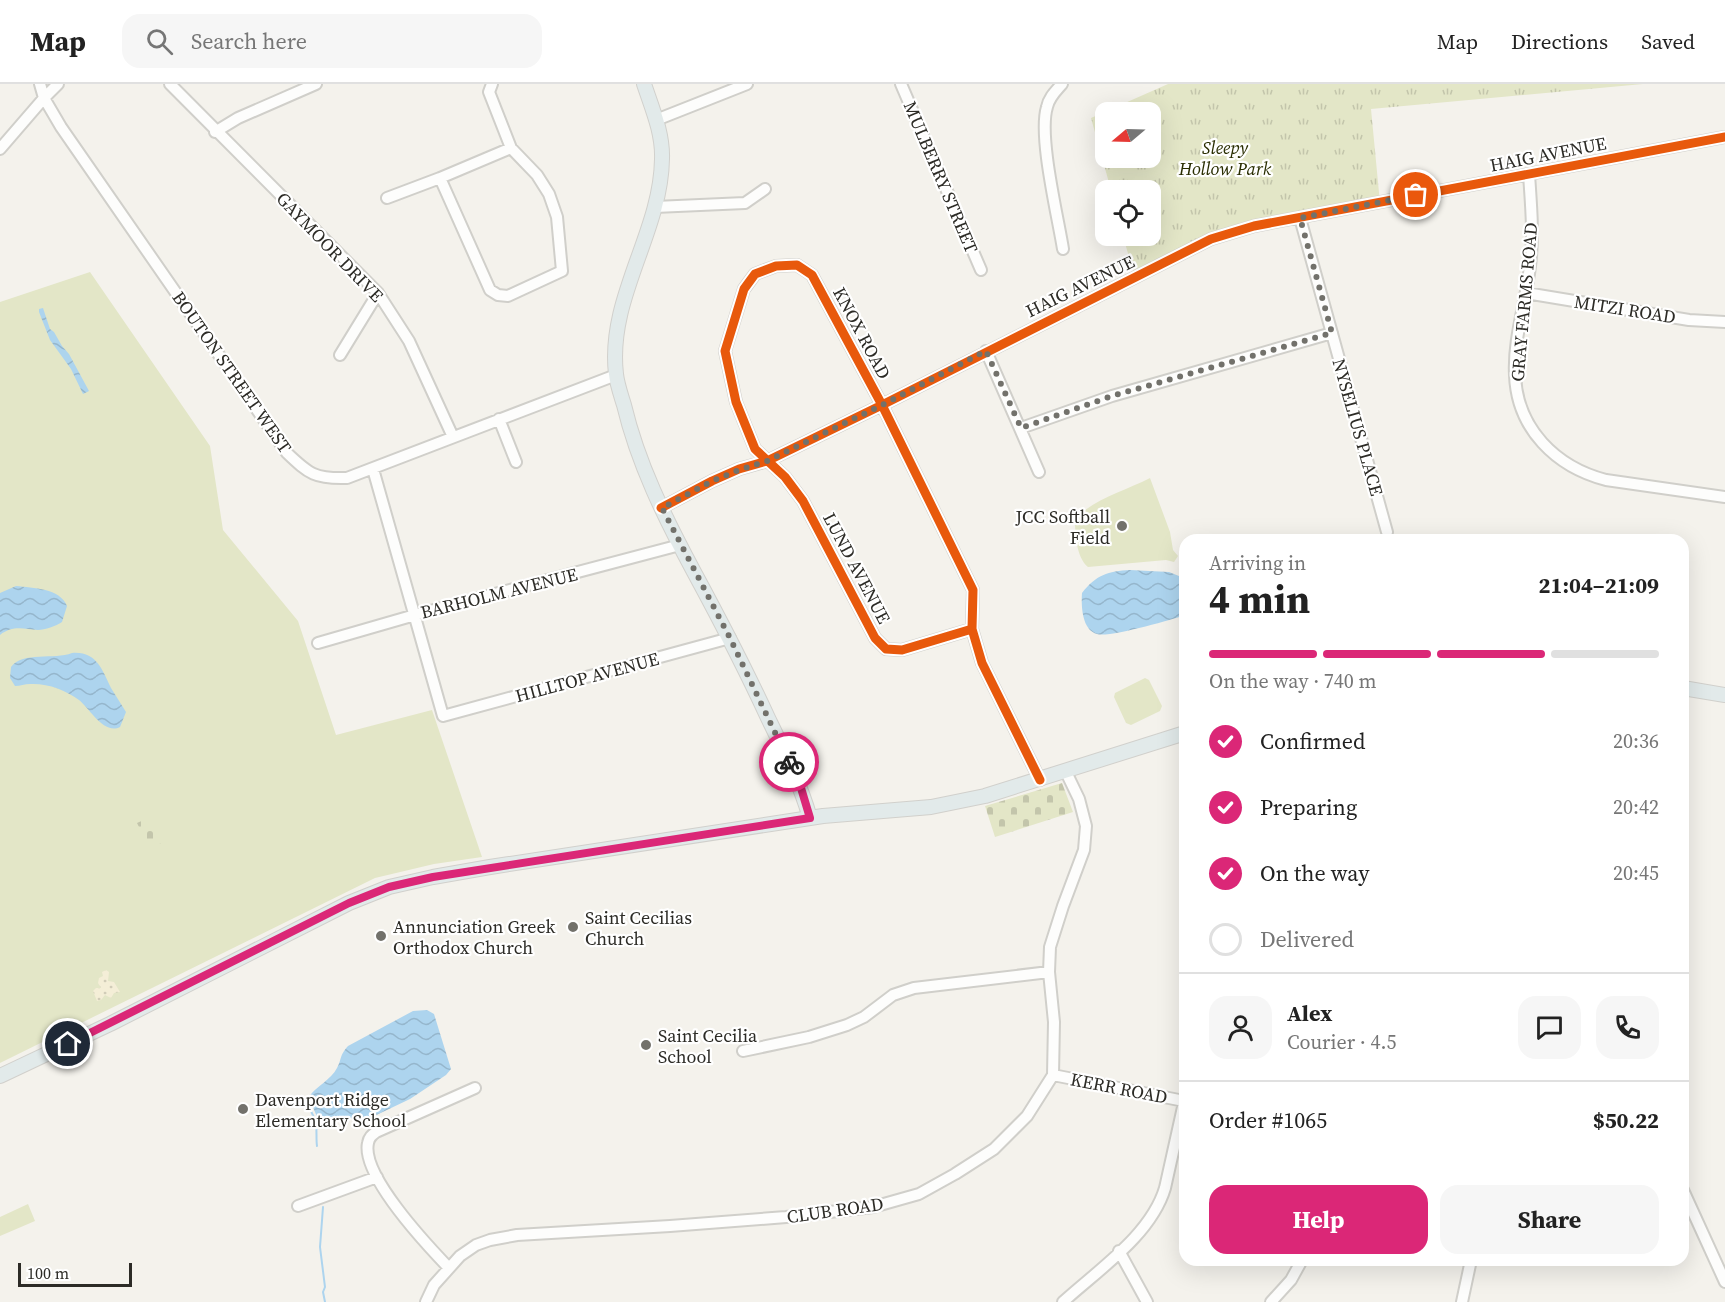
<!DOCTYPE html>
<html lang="en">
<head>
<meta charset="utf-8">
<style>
  body { margin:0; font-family:"Source Serif 4",serif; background:#f6f6f6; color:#222; height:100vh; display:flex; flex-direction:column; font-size:22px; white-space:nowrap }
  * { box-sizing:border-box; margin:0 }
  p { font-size:20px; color:#767676 }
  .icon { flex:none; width:33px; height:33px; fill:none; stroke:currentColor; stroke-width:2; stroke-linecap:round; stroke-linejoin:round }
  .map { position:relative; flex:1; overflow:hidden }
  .panel { position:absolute; left:1179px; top:450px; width:510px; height:732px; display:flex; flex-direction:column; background:#fff; border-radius:18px; box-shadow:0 6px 24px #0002 }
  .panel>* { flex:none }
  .needle { width:39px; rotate:251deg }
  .fabs { position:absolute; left:1095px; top:18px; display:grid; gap:12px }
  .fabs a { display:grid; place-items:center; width:66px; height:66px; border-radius:12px; background:#fff; box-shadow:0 6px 24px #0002; font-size:30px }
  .scale { position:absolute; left:18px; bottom:15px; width:114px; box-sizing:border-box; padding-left:6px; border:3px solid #2c2b26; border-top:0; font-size:16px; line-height:21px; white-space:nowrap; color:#2c2b26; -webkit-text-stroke:4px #fff; paint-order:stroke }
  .pin { position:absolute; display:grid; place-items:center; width:51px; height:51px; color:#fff; margin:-26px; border:3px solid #fff; border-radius:50%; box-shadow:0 2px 6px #0007 }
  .courier { position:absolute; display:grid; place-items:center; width:60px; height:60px; margin:-30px; border:4px solid #db2777; border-radius:50%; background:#fff; color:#222; box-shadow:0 2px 8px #0007 }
  .headline em { font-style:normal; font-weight:700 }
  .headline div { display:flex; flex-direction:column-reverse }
  .headline { display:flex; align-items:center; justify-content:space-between; height:102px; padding:0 30px }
  h1 { font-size:39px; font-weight:700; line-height:45px }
  .bar { display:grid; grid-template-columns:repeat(4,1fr); gap:9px 6px; align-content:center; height:72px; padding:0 30px }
  .bar i { height:8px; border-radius:4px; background:#e0e0e0 }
  .bar .active { background:#db2777 }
  .bar p { grid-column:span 4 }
  .line { display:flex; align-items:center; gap:15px; padding:0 30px; border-top:2px solid #e0e0e0 }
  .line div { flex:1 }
  .round { display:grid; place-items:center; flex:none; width:63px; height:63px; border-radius:18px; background:#f6f6f6 }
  ol { padding:0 30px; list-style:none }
  li { display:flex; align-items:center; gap:18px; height:66px }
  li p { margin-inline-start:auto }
  li .icon { padding:6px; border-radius:50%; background:#db2777; color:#fff; stroke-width:4 }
  li:last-child { color:#767676 }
  li i { width:33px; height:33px; border:3px solid #e0e0e0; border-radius:50% }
  .button { display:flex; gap:12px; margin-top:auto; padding:12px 30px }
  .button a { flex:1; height:69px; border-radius:18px; background:#db2777; color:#fff; font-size:24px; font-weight:700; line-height:69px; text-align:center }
  .button a+a { background:#f6f6f6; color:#222 }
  header { display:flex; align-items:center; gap:36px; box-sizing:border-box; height:84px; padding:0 30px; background:#fff; border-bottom:2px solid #e0e0e0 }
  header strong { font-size:28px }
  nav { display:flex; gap:33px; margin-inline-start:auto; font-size:21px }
  .search { width:420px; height:54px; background:#f6f6f6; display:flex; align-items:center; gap:15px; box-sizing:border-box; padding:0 21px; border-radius:18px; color:#767676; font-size:22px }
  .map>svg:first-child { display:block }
  .grass { fill:#e3e6c7 }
  .sand { fill:url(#sand-dots) }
  .cemetery { fill:url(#cemetery-stones) }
  .park { fill:url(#park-tufts); fill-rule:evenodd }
  .water { fill:url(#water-waves) }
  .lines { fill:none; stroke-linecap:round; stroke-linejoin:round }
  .stream { stroke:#add4ee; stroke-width:2 }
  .minor-casing { stroke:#d0cfca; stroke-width:14 }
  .major-casing { stroke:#d1d0cc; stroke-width:16 }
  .minor { stroke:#fdfdfc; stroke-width:10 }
  .major { stroke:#e2eaea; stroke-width:14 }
  .cycleway-casing { stroke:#fff; stroke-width:13 }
  .cycleway { stroke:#e8590c; stroke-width:9 }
  .done { stroke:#72716b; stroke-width:6; stroke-dasharray:0 10.8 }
  .route { stroke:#db2777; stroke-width:8 }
  .poi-dot { fill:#72716b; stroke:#fff; stroke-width:2 }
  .labels { text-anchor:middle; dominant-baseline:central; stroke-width:4.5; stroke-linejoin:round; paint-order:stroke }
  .park-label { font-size:18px; font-style:italic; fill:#292d00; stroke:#fff }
  .street-label { font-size:18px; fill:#2c2b26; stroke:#fff }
  .poi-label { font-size:18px; fill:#2c2b26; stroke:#fff; text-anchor:start }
</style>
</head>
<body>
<header>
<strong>Map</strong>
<div class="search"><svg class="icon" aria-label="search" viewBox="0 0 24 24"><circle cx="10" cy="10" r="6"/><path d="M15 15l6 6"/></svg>Search here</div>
<nav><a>Map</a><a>Directions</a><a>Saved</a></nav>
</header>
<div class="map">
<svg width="1725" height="1218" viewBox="0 0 1725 1218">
  <defs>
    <pattern id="sand-dots" width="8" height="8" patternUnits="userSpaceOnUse" patternTransform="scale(1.5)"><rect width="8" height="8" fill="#f4eed7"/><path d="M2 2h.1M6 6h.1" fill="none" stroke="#d1ccb8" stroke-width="1.8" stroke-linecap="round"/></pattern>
    <pattern id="cemetery-stones" width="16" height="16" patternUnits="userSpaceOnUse" patternTransform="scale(1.5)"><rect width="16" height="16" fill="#e3e6c7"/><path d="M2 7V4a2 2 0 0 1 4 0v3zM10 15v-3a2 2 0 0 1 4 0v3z" fill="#c3c5ab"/></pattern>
    <pattern id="park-tufts" width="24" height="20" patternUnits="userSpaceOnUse" patternTransform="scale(1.5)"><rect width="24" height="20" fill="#e3e6c7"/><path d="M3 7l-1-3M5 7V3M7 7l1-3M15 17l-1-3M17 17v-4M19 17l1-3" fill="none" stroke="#c3c5ab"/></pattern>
    <pattern id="water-waves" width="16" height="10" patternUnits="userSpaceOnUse" patternTransform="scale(1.5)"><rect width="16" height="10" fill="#add4ee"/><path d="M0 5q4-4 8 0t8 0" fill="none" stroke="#95b6cc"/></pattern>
  </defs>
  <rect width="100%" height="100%" fill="#f4f2ec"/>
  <path class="grass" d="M 90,188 L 210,362 L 223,446 L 298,537 L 336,651 L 432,626 L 482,773 L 434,780 L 375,794 L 0,979 L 0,218 Z
    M 1150,394 L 1170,448 L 1173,466 L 1178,472 L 1174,478 L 1166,476 L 1088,483 C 1076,473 1075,449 1075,435 C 1095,414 1125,407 1150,394 Z
    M 1145,594 L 1149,596 L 1162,622 L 1160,627 L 1131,641 L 1126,639 L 1114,613 L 1115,609 Z
    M 28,1120 L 35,1137 L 0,1152 L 0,1133 Z"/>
  <path class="sand" d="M 106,886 L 109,888 L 108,897 L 114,898 L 120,908 L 114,909 L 111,914 L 105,911 L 101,916 L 97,917 L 93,907 L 96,904 L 101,904 L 98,899 L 99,894 L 103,892 L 102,888 Z"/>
  <path class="cemetery" d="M 1062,699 L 1073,728 L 995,753 L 985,722 Z
    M 148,734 L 161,759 L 150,765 L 137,739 Z"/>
  <path class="park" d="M 1168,0 L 1643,0 L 1371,25 L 1380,119 L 1254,142 L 1135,194 L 1123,152 L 1150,152 L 1150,106 L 1111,106 L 1091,34 ZM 1106,28 L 1150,28 L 1150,74 L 1106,74 Z"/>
  <path class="water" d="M 43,224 L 50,245 L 54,248 L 62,262 L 69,270 L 89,307 L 83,310 L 71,285 L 50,256 L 39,228 L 39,225 Z
    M 1130,486 L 1169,488 L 1184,494 L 1185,531 C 1171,536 1108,554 1097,550 C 1082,546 1081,522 1082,509 C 1096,491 1108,487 1130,486 Z
    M 16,502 C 33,504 60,504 67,522 L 62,538 C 56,542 45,546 38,546 C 23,545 13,541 0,551 L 0,509 Z
    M 72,569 C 96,567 102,585 111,604 C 116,612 121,620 126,628 L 120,643 C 104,651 90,625 79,616 C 66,606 47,599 30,600 C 25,600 20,602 15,602 L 10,594 L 11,583 C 23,567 54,576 72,569 Z
    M 427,926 L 434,930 L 451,985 L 446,991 L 410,1015 L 368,1035 L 317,1033 L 309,1013 C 316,1002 331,996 337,984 C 342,975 339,972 348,962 L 413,927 Z"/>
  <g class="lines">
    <path class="stream" d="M 278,1021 C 287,1014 299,1015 309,1020 C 309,1027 316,1034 316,1040 C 317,1048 316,1055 317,1062
      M 323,1123 L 320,1163 L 325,1203 L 323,1208 L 325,1218"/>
    <g class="minor-casing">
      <path id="minor" d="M 40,0 L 44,14 L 61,43 L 287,369 C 309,390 315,395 347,394 L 616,291
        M 170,0 L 378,209 L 409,257 L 453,353
        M 901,0 L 981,186
        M 1062,0 C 1056,7 1049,13 1047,23 C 1038,52 1058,133 1063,165
        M 656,36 L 747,0
        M 215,48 L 238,34 L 316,0
        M 0,65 L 44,14 L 58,0
        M 1529,90 C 1531,121 1534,151 1530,182 C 1526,218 1513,255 1515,291 C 1517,345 1556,383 1606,396 L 1725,413
        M 440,94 L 490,206 L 498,211 L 508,212 L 562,187 L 557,133 L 549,110 L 537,91 L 511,64 L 489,8 L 492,0
        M 387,114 L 440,94 L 511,64
        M 655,123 L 745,119 L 765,105
        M 1300,134 L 1387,448
        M 1526,209 L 1689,236 L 1725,238
        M 986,267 L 1039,388
        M 340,271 L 378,209
        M 499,335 L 516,378
        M 1021,344 L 1112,312 L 1332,249
        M 373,385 L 443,632 L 730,554
        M 661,424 L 712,397 L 739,385 L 767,377 L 882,321 L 1211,155 L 1254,142 L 1725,53
        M 972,545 L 902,566 L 886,565 L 875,554 L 803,417 L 785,393 L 755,365 L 736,318 L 725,267 L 744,205 L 755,190 L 776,182 L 797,181 L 812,191 L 882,321 L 973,506 L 972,545 L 982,579 L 1040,696
        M 318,559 L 415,531 L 680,461
        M 743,967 L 809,953 L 847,941 L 864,933 L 893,911 L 914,904 L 1049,888
        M 1053,991 L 1184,1017
        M 1683,1106 L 1725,1198
        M 298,1122 L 377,1093
        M 1119,1167 L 1147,1218
        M 448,1183 C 426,1160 361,1091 368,1059 C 369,1053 372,1051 376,1048 L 475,1004
        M 426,1218 L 434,1201 L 460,1172 L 476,1161 L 490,1156 L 517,1151 L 670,1142 L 786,1133 L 873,1123 L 919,1110 L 955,1090 L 994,1065 L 1027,1032 L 1053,991 L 1054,938 L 1049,888 L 1050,863 L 1063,822 L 1084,766 L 1086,742 L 1079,715 L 1066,688
        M 1063,1218 C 1098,1186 1151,1151 1165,1104 L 1185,1014
        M 1271,1218 L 1291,1196 L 1302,1176
        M 1462,1218 L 1471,1176"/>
    </g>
    <g class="major-casing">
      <path id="major" d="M 644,0 C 652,24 663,49 662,75 C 661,149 607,214 616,290 C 617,300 621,311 624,321 C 638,380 665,434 694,488 C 720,536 745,584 768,634 C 784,667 800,699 810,734
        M 1683,604 L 1725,611
        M 0,992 L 110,940 L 349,819 L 389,803 L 433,793 L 490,783 L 823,732 L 931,723 L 985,712 L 1185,649"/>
    </g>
    <use href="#minor" class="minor"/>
    <use href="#major" class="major"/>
    <g class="cycleway-casing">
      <path id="cycleway" d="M 661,424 L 712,397 L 739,385 L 767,377 L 882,321 L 1211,155 L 1254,142 L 1725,53
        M 972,545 L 902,566 L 886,565 L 875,554 L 803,417 L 785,393 L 755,365 L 736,318 L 725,267 L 744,205 L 755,190 L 776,182 L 797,181 L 812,191 L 882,321 L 973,506 L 972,545 L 982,579 L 1040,696"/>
    </g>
    <use href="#cycleway" class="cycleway"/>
  </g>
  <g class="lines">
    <path class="done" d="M 789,678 L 730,554 L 662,424 L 712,397 L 739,386 L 767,377 L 882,321 L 986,267 L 1021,344 L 1112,312 L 1332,249 L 1300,134 L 1416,111"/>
    <path class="route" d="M 68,960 L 349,819 L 389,803 L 433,793 L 810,734 L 801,704 L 789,678"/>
  </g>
  <g class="poi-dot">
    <circle cx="1122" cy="442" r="6"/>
    <circle cx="573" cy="843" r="6"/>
    <circle cx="381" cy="852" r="6"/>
    <circle cx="646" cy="961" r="6"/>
    <circle cx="243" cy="1025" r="6"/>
  </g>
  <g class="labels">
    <g class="park-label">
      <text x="1225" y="63">Sleepy<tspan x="1225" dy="21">Hollow Park</tspan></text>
    </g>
    <g class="street-label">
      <text transform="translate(1548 70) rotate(-11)">HAIG AVENUE</text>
      <text transform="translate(941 93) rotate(67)">MULBERRY STREET</text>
      <text transform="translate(330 163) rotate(46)">GAYMOOR DRIVE</text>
      <text transform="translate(1080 202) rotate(-26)">HAIG AVENUE</text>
      <text transform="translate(1524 218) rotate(-85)">GRAY FARMS ROAD</text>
      <text transform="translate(1625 225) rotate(9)">MITZI ROAD</text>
      <text transform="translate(862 249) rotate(62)">KNOX ROAD</text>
      <text transform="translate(232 288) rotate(55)">BOUTON STREET WEST</text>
      <text transform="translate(1358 343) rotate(74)">NYSELIUS PLACE</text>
      <text transform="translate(857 484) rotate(62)">LUND AVENUE</text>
      <text transform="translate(499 509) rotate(-14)">BARHOLM AVENUE</text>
      <text transform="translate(587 593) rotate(-15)">HILLTOP AVENUE</text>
      <text transform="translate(1119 1004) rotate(11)">KERR ROAD</text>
      <text transform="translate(835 1126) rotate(-8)">CLUB ROAD</text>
    </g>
    <g class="poi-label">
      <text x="1110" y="432" text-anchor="end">JCC Softball<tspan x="1110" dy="21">Field</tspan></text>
      <text x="585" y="833">Saint Cecilias<tspan x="585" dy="21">Church</tspan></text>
      <text x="393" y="842">Annunciation Greek<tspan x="393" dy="21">Orthodox Church</tspan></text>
      <text x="658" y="951">Saint Cecilia<tspan x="658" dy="21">School</tspan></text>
      <text x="255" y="1015">Davenport Ridge<tspan x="255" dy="21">Elementary School</tspan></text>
    </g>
  </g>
</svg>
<div class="fabs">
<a><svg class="needle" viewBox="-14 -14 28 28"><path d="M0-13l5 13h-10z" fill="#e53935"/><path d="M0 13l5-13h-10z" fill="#767676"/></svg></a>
<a><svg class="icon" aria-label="locate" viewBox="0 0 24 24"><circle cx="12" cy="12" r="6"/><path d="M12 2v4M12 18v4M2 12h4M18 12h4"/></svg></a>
</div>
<div class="scale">100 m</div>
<div class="pin" style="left:1416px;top:111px;background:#ea580c"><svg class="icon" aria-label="bag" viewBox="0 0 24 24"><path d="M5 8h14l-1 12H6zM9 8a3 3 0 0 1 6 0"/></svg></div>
<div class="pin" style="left:68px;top:960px;background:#1f2937"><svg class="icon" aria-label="home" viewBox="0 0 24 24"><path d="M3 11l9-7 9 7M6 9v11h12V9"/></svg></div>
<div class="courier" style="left:789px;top:678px"><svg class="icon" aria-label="bike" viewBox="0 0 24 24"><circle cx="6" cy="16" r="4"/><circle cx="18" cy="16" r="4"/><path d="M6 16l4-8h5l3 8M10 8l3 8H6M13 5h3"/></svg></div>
<section class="panel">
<div class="headline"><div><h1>4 min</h1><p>Arriving in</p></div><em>21:04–21:09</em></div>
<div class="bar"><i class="active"></i><i class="active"></i><i class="active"></i><i></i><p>On the way · 740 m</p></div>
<ol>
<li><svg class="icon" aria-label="check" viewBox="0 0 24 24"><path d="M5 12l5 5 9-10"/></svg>Confirmed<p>20:36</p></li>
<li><svg class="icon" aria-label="check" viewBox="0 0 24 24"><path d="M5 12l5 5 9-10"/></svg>Preparing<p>20:42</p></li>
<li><svg class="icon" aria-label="check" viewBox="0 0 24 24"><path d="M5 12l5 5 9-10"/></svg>On the way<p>20:45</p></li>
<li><i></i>Delivered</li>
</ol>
<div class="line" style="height:108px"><a class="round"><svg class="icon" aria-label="person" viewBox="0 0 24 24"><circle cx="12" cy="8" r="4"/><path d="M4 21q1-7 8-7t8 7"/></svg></a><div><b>Alex</b><p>Courier · 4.5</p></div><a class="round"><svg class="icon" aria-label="chat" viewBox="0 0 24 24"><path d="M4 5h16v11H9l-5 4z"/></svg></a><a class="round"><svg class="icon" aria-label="phone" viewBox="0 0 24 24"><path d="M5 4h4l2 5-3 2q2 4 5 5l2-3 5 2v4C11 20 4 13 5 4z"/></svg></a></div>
<div class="line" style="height:78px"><div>Order #1065</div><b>$50.22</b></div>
<div class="button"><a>Help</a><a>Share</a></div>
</section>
</div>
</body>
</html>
